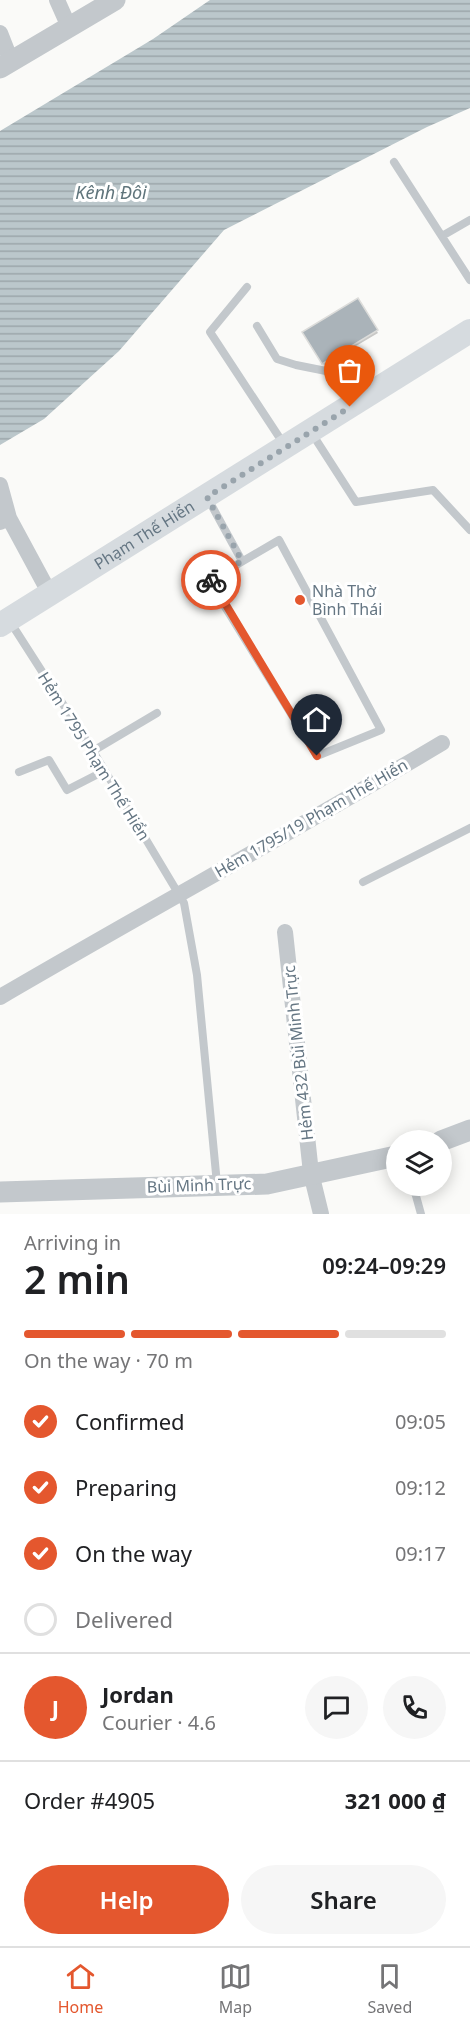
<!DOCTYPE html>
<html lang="en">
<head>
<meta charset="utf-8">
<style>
  body { margin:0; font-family:"Noto Sans",sans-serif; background:#f6f6f6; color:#202124; height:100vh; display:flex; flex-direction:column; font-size:22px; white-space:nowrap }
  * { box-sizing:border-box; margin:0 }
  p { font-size:20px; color:#757577 }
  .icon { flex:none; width:33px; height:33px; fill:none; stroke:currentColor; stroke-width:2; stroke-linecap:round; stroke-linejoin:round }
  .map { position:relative; height:1214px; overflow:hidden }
  .drawer { display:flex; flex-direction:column; background:#fff; flex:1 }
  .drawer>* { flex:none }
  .controls { position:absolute; left:386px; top:1130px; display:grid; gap:12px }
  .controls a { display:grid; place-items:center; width:66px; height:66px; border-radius:50%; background:#fff; box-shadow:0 3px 15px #0003; font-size:30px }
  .pin { position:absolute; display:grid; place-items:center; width:51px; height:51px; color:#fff; margin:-62px -26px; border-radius:50% 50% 50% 0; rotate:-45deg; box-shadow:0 0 6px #0007 }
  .pin .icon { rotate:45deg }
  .courier { position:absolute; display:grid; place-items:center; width:60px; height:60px; margin:-30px; border:4px solid #e4572e; border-radius:50%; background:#fff; color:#222; box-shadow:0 2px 8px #0007 }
  .head em { font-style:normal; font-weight:600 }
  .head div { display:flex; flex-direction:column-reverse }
  .head { display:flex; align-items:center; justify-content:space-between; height:102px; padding:0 24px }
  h1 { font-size:39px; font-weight:600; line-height:45px }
  .bar { display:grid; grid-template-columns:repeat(4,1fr); gap:9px 6px; align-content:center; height:72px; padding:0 24px }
  .bar i { height:8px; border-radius:4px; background:#e0e0e0 }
  .bar .current { background:#e4572e }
  .bar p { grid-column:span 4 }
  .line { display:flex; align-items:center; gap:15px; padding:0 24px; border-top:2px solid #e0e0e0 }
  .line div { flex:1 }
  .round { display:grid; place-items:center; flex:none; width:63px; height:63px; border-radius:32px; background:#f6f6f6 }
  ol { padding:0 24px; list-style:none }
  li { display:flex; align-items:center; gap:18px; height:66px }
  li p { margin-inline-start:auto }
  li .icon { padding:6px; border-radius:50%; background:#e4572e; color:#fff; stroke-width:4 }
  li:last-child { color:#757577 }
  li i { width:33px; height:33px; border:3px solid #e0e0e0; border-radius:50% }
  .cta { display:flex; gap:12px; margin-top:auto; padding:12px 24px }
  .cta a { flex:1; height:69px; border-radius:36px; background:#e4572e; color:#fff; font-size:24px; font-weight:600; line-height:69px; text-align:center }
  .cta a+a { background:#f6f6f6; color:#202124 }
  .dock { display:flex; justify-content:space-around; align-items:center; height:84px; border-top:2px solid #e0e0e0; background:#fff; font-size:16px; color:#757577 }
  .dock a { display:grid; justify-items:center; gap:3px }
  .dock .current { color:#e4572e }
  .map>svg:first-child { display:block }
  .water { fill:url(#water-rules) }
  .shadow { fill:#0003 }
  .building { fill:#aab3b9; stroke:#dcdcda; stroke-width:1.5 }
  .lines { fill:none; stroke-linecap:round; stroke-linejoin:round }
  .service { stroke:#c3c8cc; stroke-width:8 }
  .minor { stroke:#c3c8cc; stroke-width:16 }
  .tertiary { stroke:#c3c8cc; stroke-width:21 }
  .secondary { stroke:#d6dbdf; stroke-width:24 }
  .done { stroke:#99a4ac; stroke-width:6; stroke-dasharray:0 10.8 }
  .route { stroke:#e4572e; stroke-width:8 }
  .poi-dot { fill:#e4572e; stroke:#fff; stroke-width:2 }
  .labels { text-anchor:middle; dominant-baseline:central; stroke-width:6; stroke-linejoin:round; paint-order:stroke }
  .street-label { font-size:16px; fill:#657683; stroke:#fff }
  .poi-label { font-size:16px; fill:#657683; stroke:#fff; text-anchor:start }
  .water-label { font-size:18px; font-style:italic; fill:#60757c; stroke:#fff }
</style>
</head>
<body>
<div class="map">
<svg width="470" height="1214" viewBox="0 0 470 1214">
  <defs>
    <pattern id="water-rules" width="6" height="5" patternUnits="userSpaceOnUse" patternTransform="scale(1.5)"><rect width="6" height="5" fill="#bbc7cb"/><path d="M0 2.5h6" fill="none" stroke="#9ca6aa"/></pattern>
  </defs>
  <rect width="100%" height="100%" fill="#fafaf8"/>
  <path class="water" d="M 210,0 L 470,0 L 470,108 L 427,127 L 224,230 L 119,351 L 44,419 L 0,445 L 0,131 L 153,39 Z"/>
  <path class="shadow" d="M 358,300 L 378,333 L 324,365 L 304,332 Z"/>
  <path class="building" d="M 358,298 L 378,330 L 322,364 L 302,332 Z"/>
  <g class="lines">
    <path class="service" d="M 394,162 L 470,280
      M 442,236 L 470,220
      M 247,287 L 210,332 L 285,446
      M 257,326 L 277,359 L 296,365 L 346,375 L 367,392
      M 311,432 L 356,502 L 433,490 L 470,530
      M 207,497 L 242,561
      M 279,540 L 381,730 L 317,756 L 209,581 Z
      M 9,620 L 93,751 L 184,903 L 197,975 L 217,1184
      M 93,751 L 157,713
      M 19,772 L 49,760 L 67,790 L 104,771
      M 363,882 L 470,828
      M 413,1185 L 421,1214"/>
    <path class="minor" d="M 57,0 L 69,27
      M 0,33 L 11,61
      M 0,485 L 9,518
      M 0,522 L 9,518 L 50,594
      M 285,932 L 311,1173 L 321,1214
      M 0,997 C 147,911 296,830 442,743"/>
    <path class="tertiary" d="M 0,68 L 115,0
      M 441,1141 L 470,1130
      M 0,1192 L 267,1184 L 396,1156"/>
    <path class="secondary" id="s1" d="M 0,625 L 470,331"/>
  </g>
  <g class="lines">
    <path class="done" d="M 211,580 L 242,561 L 207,497 L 350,407"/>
    <path class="route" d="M 211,580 L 317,756"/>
  </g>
  <circle class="poi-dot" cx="300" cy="600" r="6"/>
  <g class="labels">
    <g class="street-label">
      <text stroke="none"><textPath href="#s1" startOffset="170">Phạm Thế Hiển</textPath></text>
      <text transform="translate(94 756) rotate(58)">Hẻm 1795 Phạm Thế Hiển</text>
      <text transform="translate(311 818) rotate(-30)">Hẻm 1795/19 Phạm Thế Hiển</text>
      <text transform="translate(298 1053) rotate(-96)">Hẻm 432 Bùi Minh Trực</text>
      <text transform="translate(199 1185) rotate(-2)">Bùi Minh Trực</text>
    </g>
    <g class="poi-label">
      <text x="312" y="591">Nhà Thờ<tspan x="312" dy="18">Bình Thái</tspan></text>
    </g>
    <g class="water-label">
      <text x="111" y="192">Kênh Đôi</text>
    </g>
  </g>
</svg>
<div class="controls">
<a><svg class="icon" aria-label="layers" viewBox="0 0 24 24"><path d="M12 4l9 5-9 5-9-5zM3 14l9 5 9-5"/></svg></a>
</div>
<div class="pin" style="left:350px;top:407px;background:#ea580c"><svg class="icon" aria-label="bag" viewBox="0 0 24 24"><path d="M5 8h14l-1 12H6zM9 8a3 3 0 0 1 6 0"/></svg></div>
<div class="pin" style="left:317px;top:756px;background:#1f2937"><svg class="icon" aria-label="home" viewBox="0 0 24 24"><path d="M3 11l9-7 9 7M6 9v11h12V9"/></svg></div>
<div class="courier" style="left:211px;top:580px"><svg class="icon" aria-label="bike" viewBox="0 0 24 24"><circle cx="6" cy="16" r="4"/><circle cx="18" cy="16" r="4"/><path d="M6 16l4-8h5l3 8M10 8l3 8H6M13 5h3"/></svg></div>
</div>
<section class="drawer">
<div class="head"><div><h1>2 min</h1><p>Arriving in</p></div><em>09:24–09:29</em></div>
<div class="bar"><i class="current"></i><i class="current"></i><i class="current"></i><i></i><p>On the way · 70 m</p></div>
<ol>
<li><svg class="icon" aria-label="check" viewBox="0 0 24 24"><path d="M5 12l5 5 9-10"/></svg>Confirmed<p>09:05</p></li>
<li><svg class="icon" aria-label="check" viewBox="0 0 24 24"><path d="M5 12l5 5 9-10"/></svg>Preparing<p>09:12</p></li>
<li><svg class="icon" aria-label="check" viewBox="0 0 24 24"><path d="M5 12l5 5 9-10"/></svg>On the way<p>09:17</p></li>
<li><i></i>Delivered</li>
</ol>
<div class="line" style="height:108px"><b class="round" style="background:#e4572e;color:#fff">J</b><div><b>Jordan</b><p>Courier · 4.6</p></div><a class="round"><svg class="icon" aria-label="chat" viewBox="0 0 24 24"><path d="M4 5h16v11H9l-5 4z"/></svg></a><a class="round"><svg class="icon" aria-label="phone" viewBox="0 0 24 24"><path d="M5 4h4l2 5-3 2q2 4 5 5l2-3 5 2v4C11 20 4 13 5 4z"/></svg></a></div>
<div class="line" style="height:78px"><div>Order #4905</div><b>321 000 ₫</b></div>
<div class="cta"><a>Help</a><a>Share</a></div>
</section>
<nav class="dock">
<a class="current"><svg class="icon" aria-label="home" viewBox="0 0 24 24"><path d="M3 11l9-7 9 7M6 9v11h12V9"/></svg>Home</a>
<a><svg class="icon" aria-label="map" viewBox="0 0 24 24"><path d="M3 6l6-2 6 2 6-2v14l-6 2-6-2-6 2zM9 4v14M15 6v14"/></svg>Map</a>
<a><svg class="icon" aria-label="saved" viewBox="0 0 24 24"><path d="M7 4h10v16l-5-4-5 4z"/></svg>Saved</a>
</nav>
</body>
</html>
